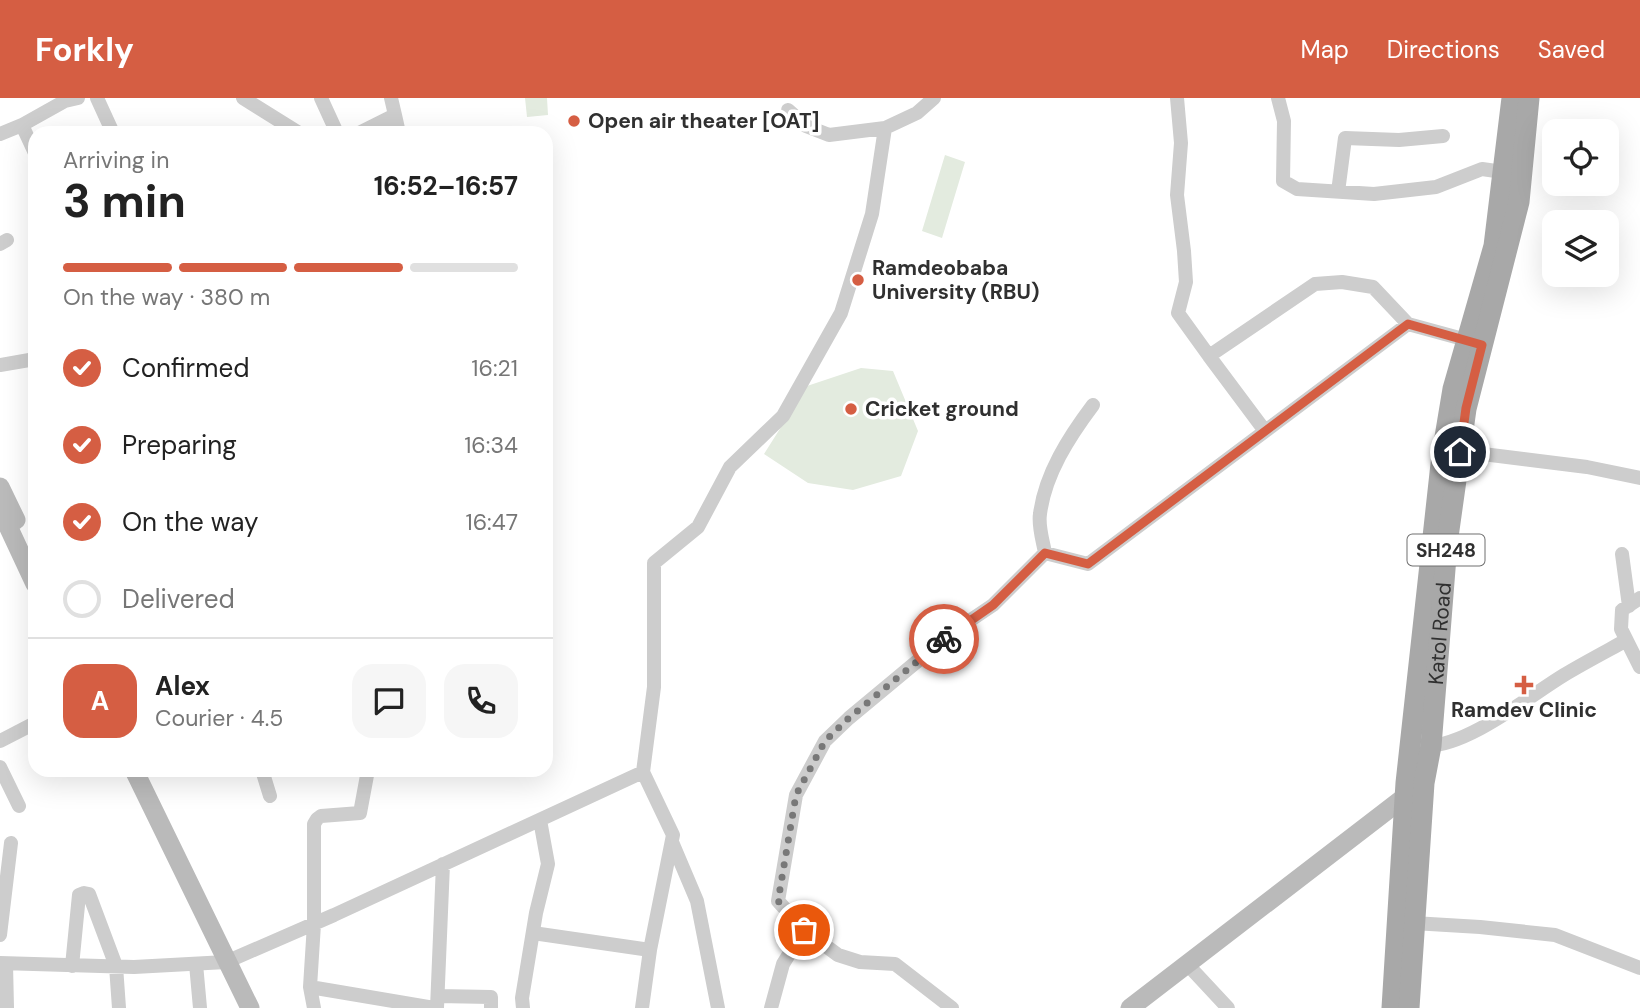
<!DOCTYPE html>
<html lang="en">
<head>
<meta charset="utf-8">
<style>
  body { margin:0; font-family:"DM Sans",sans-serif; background:#f6f6f6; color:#222; height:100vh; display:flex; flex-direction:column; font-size:26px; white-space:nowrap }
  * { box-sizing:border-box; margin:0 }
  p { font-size:23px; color:#767676 }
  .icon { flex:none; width:38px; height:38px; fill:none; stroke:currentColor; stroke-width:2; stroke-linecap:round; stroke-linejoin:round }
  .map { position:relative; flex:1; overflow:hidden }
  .details { position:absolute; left:28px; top:28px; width:525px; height:651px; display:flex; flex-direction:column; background:#fff; border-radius:21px; box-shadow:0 7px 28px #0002 }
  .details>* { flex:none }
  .buttons { position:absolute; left:1542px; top:21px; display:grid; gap:14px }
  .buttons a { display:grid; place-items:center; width:77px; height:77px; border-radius:14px; background:#fff; box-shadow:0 7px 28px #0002; font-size:35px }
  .pin { position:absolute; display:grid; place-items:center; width:60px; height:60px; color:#fff; margin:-30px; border:4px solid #fff; border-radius:50%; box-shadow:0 2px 7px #0007 }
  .courier { position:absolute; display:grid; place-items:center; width:70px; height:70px; margin:-35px; border:5px solid #d55e43; border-radius:50%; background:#fff; color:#222; box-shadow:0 2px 9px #0007 }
  .head em { font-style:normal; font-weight:700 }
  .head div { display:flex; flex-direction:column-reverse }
  .head { display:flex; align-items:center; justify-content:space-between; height:119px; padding:0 35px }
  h1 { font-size:46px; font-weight:700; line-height:52px }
  .bar { display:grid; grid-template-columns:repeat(4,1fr); gap:10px 7px; align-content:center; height:84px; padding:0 35px }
  .bar i { height:9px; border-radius:5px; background:#e0e0e0 }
  .bar .current { background:#d55e43 }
  .bar p { grid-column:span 4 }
  .line { display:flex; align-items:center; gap:18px; padding:0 35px; border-top:2px solid #e0e0e0 }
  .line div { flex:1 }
  .round { display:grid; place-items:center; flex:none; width:74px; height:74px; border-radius:21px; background:#f6f6f6 }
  ol { padding:0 35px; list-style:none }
  li { display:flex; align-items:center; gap:21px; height:77px }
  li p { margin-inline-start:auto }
  li .icon { padding:7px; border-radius:50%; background:#d55e43; color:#fff; stroke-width:4 }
  li:last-child { color:#767676 }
  li i { width:38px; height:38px; border:4px solid #e0e0e0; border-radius:50% }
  header { display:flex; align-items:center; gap:42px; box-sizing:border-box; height:98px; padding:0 35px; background:#d55e43; color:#fff }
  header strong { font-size:33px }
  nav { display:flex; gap:38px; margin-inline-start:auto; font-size:24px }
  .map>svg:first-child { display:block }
  .green { fill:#e3ebdf }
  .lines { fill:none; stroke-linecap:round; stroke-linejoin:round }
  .street { stroke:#cdcdcd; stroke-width:14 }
  .secondary { stroke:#bababa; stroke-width:19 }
  .primary { stroke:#a8a8a8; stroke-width:21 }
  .done { stroke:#787878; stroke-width:7; stroke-dasharray:0 12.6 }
  .route { stroke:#d55e43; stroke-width:9 }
  .poi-dot { fill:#d55e43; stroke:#fff; stroke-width:2.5 }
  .labels { text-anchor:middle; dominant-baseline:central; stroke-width:7; stroke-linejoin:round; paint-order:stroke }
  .shield { fill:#fff; stroke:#6e6e6e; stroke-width:2 }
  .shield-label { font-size:19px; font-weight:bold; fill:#303030 }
  .poi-label { font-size:21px; font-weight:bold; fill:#303030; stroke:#fff; text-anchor:start }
  .street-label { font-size:21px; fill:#303030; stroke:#fff }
</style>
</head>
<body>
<header>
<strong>Forkly</strong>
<nav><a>Map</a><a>Directions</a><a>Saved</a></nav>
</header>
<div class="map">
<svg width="1640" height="910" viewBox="0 0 1640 910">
  <rect width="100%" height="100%" fill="#fff"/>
  <path class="green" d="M 525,0 L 547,0 L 548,17 L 527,19 Z
    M 945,57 L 965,64 L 942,140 L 922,133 Z
    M 861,270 L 893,273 L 918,333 L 901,378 L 853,392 L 808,385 L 764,356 L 807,288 Z"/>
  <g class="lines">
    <path class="street" d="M 97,0 L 113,35
      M 243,0 L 299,35
      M 321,0 L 337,35
      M 1177,0 L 1181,45 L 1177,97 L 1184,153 L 1186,184 L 1178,215 L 1209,258
      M 1278,0 L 1284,23 L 1283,83 L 1297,91 L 1374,96 L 1436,89 L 1482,71 L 1503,74
      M 788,12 L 806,28 L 829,37 L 885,30 L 917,15 L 934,0
      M 395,17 L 399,35
      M 359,35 L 395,17 L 391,0
      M 0,36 L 22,27
      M 35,55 L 22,27 L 65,3 L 78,0
      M 1338,94 L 1345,40 L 1399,42 L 1443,38
      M 0,146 L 7,142
      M 0,267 L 35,261
      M 1093,307 C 1069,339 1045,376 1040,416 C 1038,428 1043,443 1045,455 L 1088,466 L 1408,226 L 1474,244
      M 1265,333 L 1209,258 L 1315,186 L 1342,184 L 1373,189 L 1408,226
      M 1459,353 L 1587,369 L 1640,380
      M 1622,456 L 1629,508
      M 1640,500 L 1622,512 L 1621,531 L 1640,569
      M 0,643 L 35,625
      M 1426,648 C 1468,648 1528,599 1564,577 C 1584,565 1605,554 1625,543
      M 0,669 L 19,708
      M 262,672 L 270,698
      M 672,744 L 697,803 L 718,910
      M 1413,825 L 1480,829 L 1555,837 L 1640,870
      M 533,835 L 650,852
      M 0,837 L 11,745
      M 0,865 L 134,869 L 226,864 L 334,817 L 643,674
      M 6,866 L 7,910
      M 196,866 L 200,910
      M 1187,866 L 1228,910
      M 72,868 L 79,797 L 84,795 L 89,796 L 116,868 L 119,910
      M 310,889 L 434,910
      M 438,898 L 491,899 L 491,910
      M 314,910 L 310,889 L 314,826 L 314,726 L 317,721 L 321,718 L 360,715 L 368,672
      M 437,910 L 443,766
      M 523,910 L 522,900 L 536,815 L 548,766 L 540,722
      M 642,910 L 650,852 L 673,737 L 643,674 L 654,589 L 654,465 L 698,429 L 730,369 L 783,318 L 841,215 L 872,116 L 885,30
      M 771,910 L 783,866 L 804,832
      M 952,910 L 895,866 L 860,864 L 838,857 L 804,832 L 778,803 L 796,697 L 825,643 L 849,620 L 950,536 L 993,507 L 1045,455"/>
    <path class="secondary" d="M 0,389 L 16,422
      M 0,411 L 35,486
      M 134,672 L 250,910
      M 1130,910 L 1415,691"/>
    <g class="primary">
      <path d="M 1392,910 L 1406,685 L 1442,357 L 1453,291 L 1494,148 L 1512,0"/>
      <path id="s1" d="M 1409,910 L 1424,685 L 1431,648 L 1447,446 L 1466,311 L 1519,104 L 1529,0"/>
    </g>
  </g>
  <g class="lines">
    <path class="done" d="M 804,832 L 778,803 L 796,697 L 825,643 L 849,620 L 944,541"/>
    <path class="route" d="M 944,541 L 993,507 L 1045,455 L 1088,466 L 1408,226 L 1482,247 L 1466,310 L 1460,354"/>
  </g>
  <g class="poi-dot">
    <circle cx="574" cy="23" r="7"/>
    <circle cx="858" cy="182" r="7"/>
    <circle cx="851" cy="311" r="7"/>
    <path d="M1520.5 576.5h7v7h7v7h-7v7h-7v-7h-7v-7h7z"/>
  </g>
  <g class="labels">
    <rect class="shield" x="1407.5" y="436.5" width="77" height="31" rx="5"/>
    <g class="shield-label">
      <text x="1446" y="452">SH248</text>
    </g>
    <g class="poi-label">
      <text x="588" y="23">Open air theater [OAT]</text>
      <text x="872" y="170">Ramdeobaba<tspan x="872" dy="24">University (RBU)</tspan></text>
      <text x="865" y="311">Cricket ground</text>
      <text x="1524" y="612" text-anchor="middle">Ramdev Clinic</text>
    </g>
    <g class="street-label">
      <text stroke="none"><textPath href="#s1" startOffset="376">Katol Road</textPath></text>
    </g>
  </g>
</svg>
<div class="buttons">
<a><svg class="icon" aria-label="locate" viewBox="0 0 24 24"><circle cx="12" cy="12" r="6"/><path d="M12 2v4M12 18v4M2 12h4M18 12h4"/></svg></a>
<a><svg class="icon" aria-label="layers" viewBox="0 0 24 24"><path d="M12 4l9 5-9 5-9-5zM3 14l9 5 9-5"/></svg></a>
</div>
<div class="pin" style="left:804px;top:832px;background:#ea580c"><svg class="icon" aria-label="bag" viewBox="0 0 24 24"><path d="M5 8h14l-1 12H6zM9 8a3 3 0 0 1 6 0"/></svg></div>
<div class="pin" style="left:1460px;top:354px;background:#1f2937"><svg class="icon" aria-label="home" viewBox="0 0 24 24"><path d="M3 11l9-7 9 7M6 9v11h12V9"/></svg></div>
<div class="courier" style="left:944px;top:541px"><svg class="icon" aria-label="bike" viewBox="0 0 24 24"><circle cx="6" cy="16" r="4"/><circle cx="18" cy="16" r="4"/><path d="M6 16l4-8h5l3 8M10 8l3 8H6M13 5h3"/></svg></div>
<section class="details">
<div class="head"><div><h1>3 min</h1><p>Arriving in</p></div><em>16:52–16:57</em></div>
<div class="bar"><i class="current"></i><i class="current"></i><i class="current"></i><i></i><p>On the way · 380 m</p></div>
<ol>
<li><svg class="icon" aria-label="check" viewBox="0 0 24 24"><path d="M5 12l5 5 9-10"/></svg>Confirmed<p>16:21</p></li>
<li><svg class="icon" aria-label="check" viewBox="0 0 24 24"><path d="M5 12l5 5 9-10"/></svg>Preparing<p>16:34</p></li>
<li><svg class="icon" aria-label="check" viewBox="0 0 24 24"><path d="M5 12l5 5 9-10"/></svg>On the way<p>16:47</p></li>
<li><i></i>Delivered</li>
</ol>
<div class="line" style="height:126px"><b class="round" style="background:#d55e43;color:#fff">A</b><div><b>Alex</b><p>Courier · 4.5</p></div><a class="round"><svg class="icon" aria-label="chat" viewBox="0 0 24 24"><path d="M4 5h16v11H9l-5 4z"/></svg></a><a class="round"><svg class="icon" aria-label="phone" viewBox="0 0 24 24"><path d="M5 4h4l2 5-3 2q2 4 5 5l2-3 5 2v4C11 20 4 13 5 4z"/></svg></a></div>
</section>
</div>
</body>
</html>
